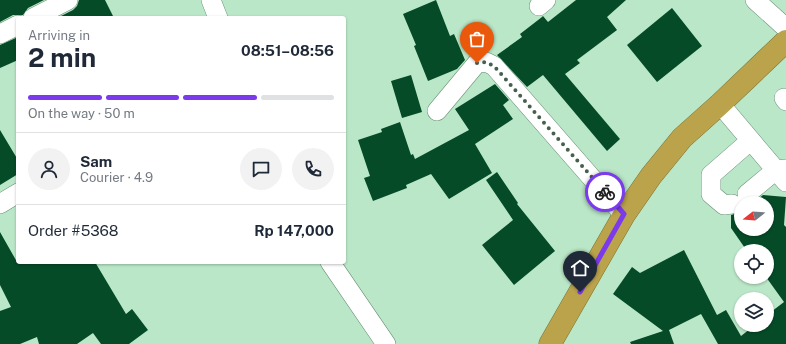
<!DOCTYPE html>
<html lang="en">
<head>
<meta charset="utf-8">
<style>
  body { margin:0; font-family:"Public Sans",sans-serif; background:#f2f2f3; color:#1f2937; height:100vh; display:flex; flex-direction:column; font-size:15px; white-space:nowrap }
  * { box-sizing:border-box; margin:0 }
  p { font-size:13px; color:#747a83 }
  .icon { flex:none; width:22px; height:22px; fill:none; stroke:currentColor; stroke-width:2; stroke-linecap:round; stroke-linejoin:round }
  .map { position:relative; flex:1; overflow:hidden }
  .details { position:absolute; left:16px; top:16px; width:330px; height:248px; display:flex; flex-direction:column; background:#fff; border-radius:4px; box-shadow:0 1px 3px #0004 }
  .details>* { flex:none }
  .needle { width:26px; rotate:253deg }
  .buttons { position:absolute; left:734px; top:196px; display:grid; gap:8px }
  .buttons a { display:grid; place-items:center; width:40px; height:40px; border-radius:50%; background:#fff; box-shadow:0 1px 3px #0004; font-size:20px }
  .pin { position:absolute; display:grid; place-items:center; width:34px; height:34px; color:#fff; margin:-41px -17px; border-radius:50% 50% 50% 0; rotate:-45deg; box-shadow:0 0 4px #0007 }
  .pin .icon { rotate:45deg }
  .courier { position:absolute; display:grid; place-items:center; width:40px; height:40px; margin:-20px; border:3px solid #7c3aed; border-radius:50%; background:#fff; color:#222; box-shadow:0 1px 5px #0007 }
  .headline em { font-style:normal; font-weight:700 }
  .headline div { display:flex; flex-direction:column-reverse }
  .headline { display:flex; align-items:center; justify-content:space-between; height:68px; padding:0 12px }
  h1 { font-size:26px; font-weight:700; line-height:30px }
  .bar { display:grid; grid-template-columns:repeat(4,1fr); gap:6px 4px; align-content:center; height:48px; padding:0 12px }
  .bar i { height:5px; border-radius:3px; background:#e0e1e3 }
  .bar .selected { background:#7c3aed }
  .bar p { grid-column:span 4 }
  .line { display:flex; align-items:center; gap:10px; padding:0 12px; border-top:1px solid #e0e1e3 }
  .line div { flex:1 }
  .round { display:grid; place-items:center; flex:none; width:42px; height:42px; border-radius:21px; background:#f2f2f3 }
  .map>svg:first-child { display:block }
  .building { fill:#054b27 }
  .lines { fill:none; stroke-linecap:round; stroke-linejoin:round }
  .minor-casing { stroke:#679073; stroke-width:20 }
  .highway-casing { stroke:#7c7235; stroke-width:23 }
  .minor { stroke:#fff; stroke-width:19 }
  .highway { stroke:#bba34b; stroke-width:22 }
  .done { stroke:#46604d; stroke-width:4; stroke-dasharray:0 7.2 }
  .route { stroke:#7c3aed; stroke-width:5 }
</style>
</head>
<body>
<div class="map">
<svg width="786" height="344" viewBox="0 0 786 344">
  <rect width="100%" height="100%" fill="#bae7c7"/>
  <path class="building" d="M 0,0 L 44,0 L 28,8 L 23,15 L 13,15 L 0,22 Z
    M 79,0 L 105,0 L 114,18 L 57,18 L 73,10 L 77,6 Z
    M 436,0 L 450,36 L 454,34 L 465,60 L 457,69 L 428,81 L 414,46 L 416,45 L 403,14 Z
    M 576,0 L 626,0 L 607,17 L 617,30 L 577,60 L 580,63 L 565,74 L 620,139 L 607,151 L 543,75 L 527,87 L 497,55 L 522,37 L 520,34 L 542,17 L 543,16 L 548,22 Z
    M 672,8 L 702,46 L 657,82 L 627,45 Z
    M 18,37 L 18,60 L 0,68 L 0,45 Z
    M 411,75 L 422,112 L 402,118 L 391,81 Z
    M 495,84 L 509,100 L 503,105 L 513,119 L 475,144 L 492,173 L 449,199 L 431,174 L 406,185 L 407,188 L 373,201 L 364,178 L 370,176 L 358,140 L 382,132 L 381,129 L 400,122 L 411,155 L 413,154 L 415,159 L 469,130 L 455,109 Z
    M 0,130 L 18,160 L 18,174 L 0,185 Z
    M 497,172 L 518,203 L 517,204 L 555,251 L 514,285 L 482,245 L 513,220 L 486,180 Z
    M 763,195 L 786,197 L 784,225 L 786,227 L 786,344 L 718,344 L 701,314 L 669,330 L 674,344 L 631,344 L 630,342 L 663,331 L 613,294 L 632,267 L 640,273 L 684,250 L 717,315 L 726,310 L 741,336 L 755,325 L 767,325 L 767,315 L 784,302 L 766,277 L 767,251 L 747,251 L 731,228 L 731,215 L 738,213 L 741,210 L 741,229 L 767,229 L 767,203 L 753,203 Z
    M 0,232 L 17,262 L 95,262 L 126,314 L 132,309 L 148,330 L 129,344 L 101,344 L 93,333 L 77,344 L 39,344 L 37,337 L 20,344 L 0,344 L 0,311 L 11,307 L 0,285 Z"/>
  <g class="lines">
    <g class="minor-casing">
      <path id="minor" d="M 211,0 L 218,18
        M 755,0 L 786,28
        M 539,6 L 546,0
        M 33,18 L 68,0
        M 0,34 L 18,25
        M 784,98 L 786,101
        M 720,104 L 786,182
        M 437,111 L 477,63 L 486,62 L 494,66 L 624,215
        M 747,194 L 776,170 L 786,169
        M 0,204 L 18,193
        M 732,204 L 724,205 L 711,194 L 711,175 L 750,141
        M 330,262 L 386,344"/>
    </g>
    <g class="highway-casing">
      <path id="highway" d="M 550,344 L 624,215 L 651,176 L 682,138 L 720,104 L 786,41"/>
    </g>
    <use href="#minor" class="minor"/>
    <use href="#highway" class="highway"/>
  </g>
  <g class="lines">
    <path class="done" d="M 477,63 L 486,62 L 494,66 L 605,192"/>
    <path class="route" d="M 580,292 L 624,214 L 605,192"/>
  </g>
</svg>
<div class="buttons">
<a><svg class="needle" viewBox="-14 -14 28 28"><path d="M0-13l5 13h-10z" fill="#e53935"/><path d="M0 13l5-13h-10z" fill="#747a83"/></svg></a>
<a><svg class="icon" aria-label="locate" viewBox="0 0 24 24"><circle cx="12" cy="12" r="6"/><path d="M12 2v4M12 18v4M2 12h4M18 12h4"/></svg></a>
<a><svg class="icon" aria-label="layers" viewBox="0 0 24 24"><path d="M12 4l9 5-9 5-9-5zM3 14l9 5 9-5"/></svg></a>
</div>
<div class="pin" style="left:477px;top:63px;background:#ea580c"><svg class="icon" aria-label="bag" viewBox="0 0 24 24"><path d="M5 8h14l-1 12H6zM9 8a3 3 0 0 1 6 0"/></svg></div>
<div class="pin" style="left:580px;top:292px;background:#1f2937"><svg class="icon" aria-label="home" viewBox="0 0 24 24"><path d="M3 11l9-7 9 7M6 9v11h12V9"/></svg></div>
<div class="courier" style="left:605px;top:192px"><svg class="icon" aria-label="bike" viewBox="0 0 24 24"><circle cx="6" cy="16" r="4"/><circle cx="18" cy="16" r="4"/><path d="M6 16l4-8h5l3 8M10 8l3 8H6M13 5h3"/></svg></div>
<section class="details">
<div class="headline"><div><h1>2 min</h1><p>Arriving in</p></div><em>08:51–08:56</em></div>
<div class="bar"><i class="selected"></i><i class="selected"></i><i class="selected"></i><i></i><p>On the way · 50 m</p></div>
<div class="line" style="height:72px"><a class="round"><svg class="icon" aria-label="person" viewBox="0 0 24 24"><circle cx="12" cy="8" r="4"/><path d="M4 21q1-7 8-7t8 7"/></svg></a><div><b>Sam</b><p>Courier · 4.9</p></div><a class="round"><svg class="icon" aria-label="chat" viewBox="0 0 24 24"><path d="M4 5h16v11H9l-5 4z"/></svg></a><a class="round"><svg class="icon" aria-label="phone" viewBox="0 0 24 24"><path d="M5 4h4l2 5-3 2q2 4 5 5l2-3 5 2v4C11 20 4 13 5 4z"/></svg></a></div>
<div class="line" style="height:52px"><div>Order #5368</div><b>Rp 147,000</b></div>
</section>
</div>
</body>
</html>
